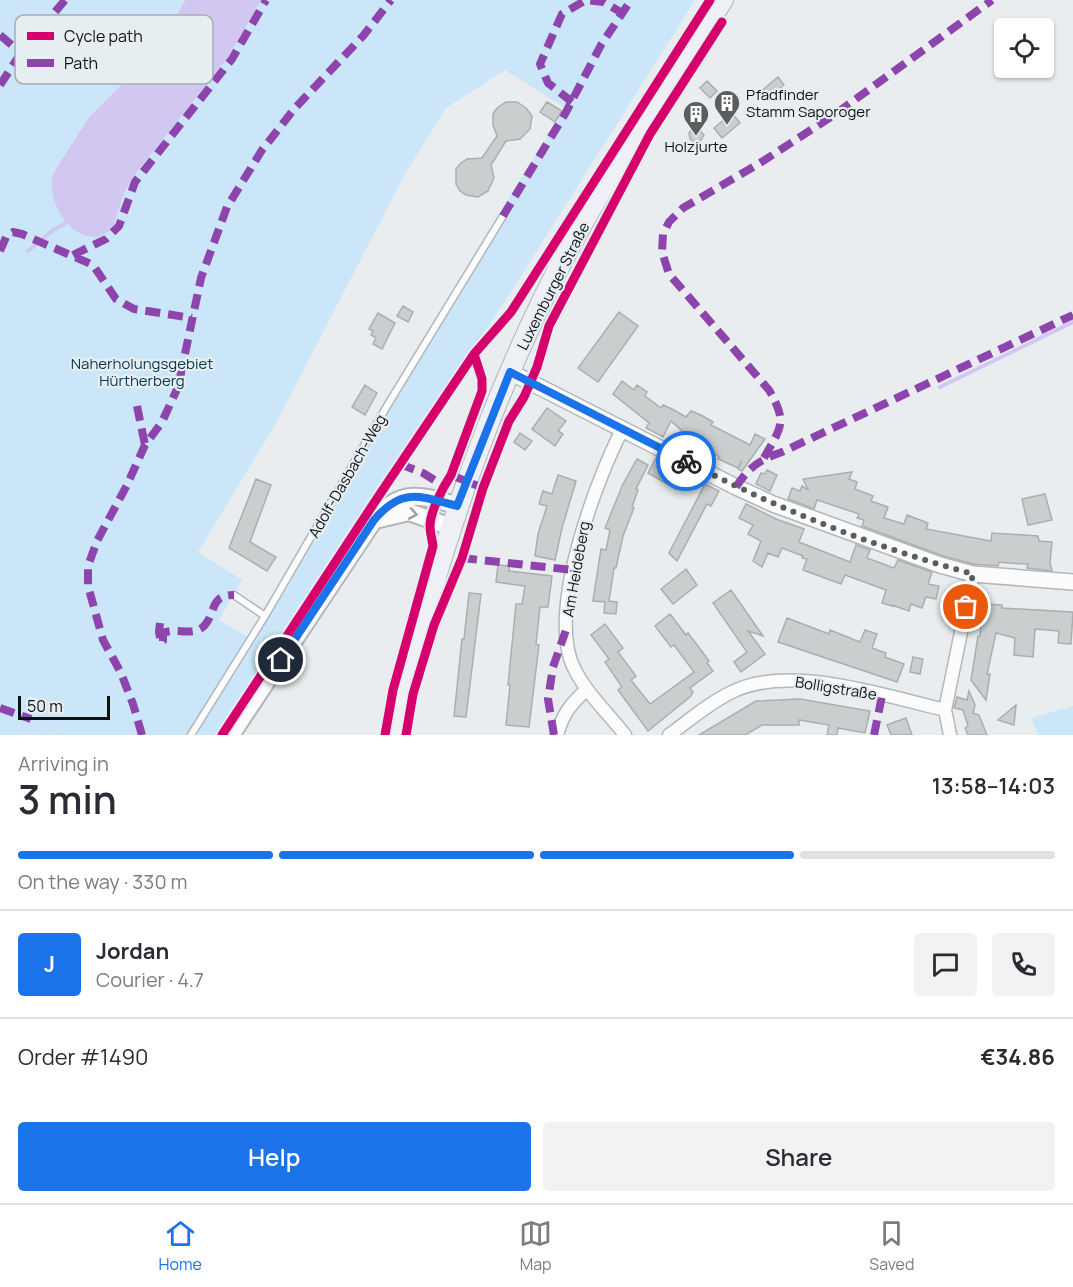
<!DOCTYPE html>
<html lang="en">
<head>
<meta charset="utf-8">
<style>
  body { margin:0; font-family:Manrope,sans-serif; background:#f2f2f3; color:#2b2b33; height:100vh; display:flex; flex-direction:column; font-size:22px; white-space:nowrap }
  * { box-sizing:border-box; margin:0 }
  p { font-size:20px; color:#7c7c81 }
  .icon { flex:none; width:33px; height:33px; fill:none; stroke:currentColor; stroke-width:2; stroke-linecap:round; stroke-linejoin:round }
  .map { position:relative; height:735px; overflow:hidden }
  .drawer { display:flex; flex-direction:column; background:#fff; flex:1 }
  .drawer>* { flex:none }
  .tools { position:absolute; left:994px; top:18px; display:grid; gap:12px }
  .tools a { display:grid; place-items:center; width:60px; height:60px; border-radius:6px; background:#fff; box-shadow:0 2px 4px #0004; font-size:30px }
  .scale { position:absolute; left:18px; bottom:15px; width:92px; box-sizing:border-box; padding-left:6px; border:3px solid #0e1112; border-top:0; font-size:16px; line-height:21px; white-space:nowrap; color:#0e1112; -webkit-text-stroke:4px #e7eef2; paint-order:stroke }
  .pin { position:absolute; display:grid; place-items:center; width:51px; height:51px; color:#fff; margin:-26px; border:3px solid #fff; border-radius:50%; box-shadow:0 2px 6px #0007 }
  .courier { position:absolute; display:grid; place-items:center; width:60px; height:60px; margin:-30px; border:4px solid #1a73e8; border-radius:50%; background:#fff; color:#222; box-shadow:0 2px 8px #0007 }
  .summary em { font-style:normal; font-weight:600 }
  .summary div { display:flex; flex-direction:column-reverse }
  .summary { display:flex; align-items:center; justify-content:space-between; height:102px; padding:0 18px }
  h1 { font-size:39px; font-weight:600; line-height:45px }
  .bar { display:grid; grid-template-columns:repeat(4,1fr); gap:9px 6px; align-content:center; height:72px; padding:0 18px }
  .bar i { height:8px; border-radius:4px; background:#e1e1e2 }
  .bar .current { background:#1a73e8 }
  .bar p { grid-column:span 4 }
  .line { display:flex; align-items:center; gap:15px; padding:0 18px; border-top:2px solid #e1e1e2 }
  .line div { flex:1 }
  .round { display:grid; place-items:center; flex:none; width:63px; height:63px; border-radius:6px; background:#f2f2f3 }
  .cta { display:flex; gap:12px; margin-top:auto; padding:12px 18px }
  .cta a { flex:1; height:69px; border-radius:6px; background:#1a73e8; color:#fff; font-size:24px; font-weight:600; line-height:69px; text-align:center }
  .cta a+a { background:#f2f2f3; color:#2b2b33 }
  .dock { display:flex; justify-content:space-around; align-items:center; height:84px; border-top:2px solid #e1e1e2; background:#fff; font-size:16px; color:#7c7c81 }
  .dock a { display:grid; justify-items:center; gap:3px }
  .dock .current { color:#1a73e8 }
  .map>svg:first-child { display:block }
  .green { fill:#cae6f8; fill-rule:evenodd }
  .water { fill:#d1c7f1 }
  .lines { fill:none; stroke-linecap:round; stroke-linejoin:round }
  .stream { stroke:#d1c7f1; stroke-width:4 }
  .building { fill:#cbcecf; stroke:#abaeaf; stroke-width:1.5 }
  .service-casing { stroke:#b4b7b9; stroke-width:9 }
  .minor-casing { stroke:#b4b7b9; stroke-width:15 }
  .tertiary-casing { stroke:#b4b7b9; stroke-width:18 }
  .secondary-casing { stroke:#b4b7b9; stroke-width:20 }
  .primary-casing { stroke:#b0b5bc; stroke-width:22 }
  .path { stroke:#d7d9da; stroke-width:2; stroke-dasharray:1.5 4.5; stroke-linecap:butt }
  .service { stroke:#fcfcfd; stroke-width:6 }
  .minor { stroke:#fcfcfd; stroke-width:12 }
  .tertiary { stroke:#fcfcfd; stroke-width:15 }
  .secondary { stroke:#fcfcfd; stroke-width:16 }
  .primary { stroke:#eef0f5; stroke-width:20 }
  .quiet { stroke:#8e44ad; stroke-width:8; stroke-dasharray:15 8; stroke-linecap:butt }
  .cycleway-casing { stroke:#e7eef2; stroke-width:13 }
  .cycleway { stroke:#d6006c; stroke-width:9 }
  .oneway { stroke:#9d9e9f }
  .done { stroke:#5b5e5f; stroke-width:6; stroke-dasharray:0 10.8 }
  .route { stroke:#1a73e8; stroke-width:8 }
  .labels { text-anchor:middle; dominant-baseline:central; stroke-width:4.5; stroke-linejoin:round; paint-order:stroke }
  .poi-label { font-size:15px; fill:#0e1112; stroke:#e7eef2; text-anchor:start }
  .street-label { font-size:15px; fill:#0e1112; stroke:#e7eef2 }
  .park-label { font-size:15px; fill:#003750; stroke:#e7eef2 }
  .key { fill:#e7eef2; stroke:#a6acaf; stroke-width:1.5 }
  .key-label { font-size:16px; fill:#0e1112 }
</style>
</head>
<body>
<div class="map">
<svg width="1073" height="735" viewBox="0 0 1073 735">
  <rect width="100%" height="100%" fill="#eaedef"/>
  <path class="green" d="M 0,0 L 185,0 L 159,47 L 90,116 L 112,230 L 124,193 L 135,174 L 227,59 L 261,0 L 695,0 L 511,292 L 215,735 L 0,735 ZM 505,70 L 565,108 C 456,282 349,458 248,637 L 219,620 L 242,580 L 198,552 L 275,425 L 405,174 L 446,108 Z
    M 1073,706 L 1073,735 L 1038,735 L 1031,718 Z"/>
  <path class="water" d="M 185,0 L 261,0 L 227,59 L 135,174 L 124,193 L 112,230 C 107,232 100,237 94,237 C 66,237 45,196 54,172 L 90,116 L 159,47 Z"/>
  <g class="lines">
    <path class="stream" d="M 28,251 L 53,230 L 66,223
      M 940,387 L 1073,322"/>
  </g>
  <path class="building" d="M 778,77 L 784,85 L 766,100 L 759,93 Z
    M 707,81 L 717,91 L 710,98 L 700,88 Z
    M 506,102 L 517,102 L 526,108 L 532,116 L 530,129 L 520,139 L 506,141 L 491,165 L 494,178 L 488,191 L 478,197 L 466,195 L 460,191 L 456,184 L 456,169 L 461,163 L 467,159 L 482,158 L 497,136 L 493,125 L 493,114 L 497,108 Z
    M 547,102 L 562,111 L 555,122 L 540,112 Z
    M 732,113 L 740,123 L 722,138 L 714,128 Z
    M 692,129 L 699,129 L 704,135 L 700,141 L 694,142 L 690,139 L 689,133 Z
    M 403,306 L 413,312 L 408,322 L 397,316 Z
    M 619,312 L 638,326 L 598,382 L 578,368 Z
    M 378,313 L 395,323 L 382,349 L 373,344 L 376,338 L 371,335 L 373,331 L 369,329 Z
    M 622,381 L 634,390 L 637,385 L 647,392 L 645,396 L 661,408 L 663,405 L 672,409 L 686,417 L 691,411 L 701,415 L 713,422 L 711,425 L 750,445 L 755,434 L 765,439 L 742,471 L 738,469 L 742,460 L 738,468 L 718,459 L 719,457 L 712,452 L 688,439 L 689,437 L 671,421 L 663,437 L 646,428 L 649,423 L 613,394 Z
    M 365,385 L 377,393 L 365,415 L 352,407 Z
    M 547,408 L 566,421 L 558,431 L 563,434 L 555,446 L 532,429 Z
    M 520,433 L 532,441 L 525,450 L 514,442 Z
    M 656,458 L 685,473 L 676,489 L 648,473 Z
    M 637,459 L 648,465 L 636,489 L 638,490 L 632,507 L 634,508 L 623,536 L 616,568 L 614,568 L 609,601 L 617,602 L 616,614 L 604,613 L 605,602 L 593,601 L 601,549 L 606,550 L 610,530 L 605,528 L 623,484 Z
    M 767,470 L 777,475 L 770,491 L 756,484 L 761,473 L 765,474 Z
    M 852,472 L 849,479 L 857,482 L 855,489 L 873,496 L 871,501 L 888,507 L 884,518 L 904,524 L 907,515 L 928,523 L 926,529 L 991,541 L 992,533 L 1038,536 L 1039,541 L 1052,542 L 1050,563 L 1052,571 L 1027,568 L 1028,564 L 1008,563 L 999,562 L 998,566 L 973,564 L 943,556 L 862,526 L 864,520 L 857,518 L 859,514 L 817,500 L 814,509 L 788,499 L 792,488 L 800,491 L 802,486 L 808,490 L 803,479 Z
    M 558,475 L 576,481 L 562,528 L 555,560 L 535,556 L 538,534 L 547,506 L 539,504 L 543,491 L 552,494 Z
    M 256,479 L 271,485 L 250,542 L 276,557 L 267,571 L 229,548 Z
    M 705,484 L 719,491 L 711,506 L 707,504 L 677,561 L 669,553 Z
    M 1045,494 L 1052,520 L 1028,525 L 1022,499 Z
    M 746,504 L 776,519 L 804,529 L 799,542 L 850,562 L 856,545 L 870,550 L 867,558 L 894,568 L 898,560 L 932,572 L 928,584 L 939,586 L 936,599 L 926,597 L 922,608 L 911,604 L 909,611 L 892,605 L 892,606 L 882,603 L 886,590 L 845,575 L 841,584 L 803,570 L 807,559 L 802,558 L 803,556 L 782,548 L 778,557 L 768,553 L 762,567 L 753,561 L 761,541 L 748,534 L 753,525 L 739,518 Z
    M 498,565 L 509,566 L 509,571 L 552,576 L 548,607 L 540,607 L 536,644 L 539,645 L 529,727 L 506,725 L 510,685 L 508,685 L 516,604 L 522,604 L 525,586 L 496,582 Z
    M 686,569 L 697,585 L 673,604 L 661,589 Z
    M 731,590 L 763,636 L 748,631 L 765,654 L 741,672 L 734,662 L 747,652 L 713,603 Z
    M 469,593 L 481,594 L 466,717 L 454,716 L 462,639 L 464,639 Z
    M 983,604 L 1002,605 L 1002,608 L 1073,612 L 1071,644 L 1058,643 L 1059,631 L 1035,629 L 1033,657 L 1014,655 L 1015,638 L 996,633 L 987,674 L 990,674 L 986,700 L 971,680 L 978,636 L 980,636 Z
    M 670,614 L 686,635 L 688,633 L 709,661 L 707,663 L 713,671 L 690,688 L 693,692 L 691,696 L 648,731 L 618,690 L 622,687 L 605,662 L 609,659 L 591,635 L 605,624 L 623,648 L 618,652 L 636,676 L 631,680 L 650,704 L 694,672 L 674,645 L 671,647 L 655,626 Z
    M 787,618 L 829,634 L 830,630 L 860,642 L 865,630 L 877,634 L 872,648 L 886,653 L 885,657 L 904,664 L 897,682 L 778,642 Z
    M 913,657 L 923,659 L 920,674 L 910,672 Z
    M 969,691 L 975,705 L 973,713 L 979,715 L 987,735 L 968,735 L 965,728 L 968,726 L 963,710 L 954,708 L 957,697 L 967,700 Z
    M 800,699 L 870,711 L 865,733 L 838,728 L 837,735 L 827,735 L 829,725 L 799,720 L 799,725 L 762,725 L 745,735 L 699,735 L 756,701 Z
    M 1016,705 L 1014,725 L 998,720 Z
    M 906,718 L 912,735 L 891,735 L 887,725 Z"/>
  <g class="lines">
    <g class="service-casing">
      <path id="service" d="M 234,595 L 265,616
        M 191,735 L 265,616 L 387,406 L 503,216"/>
    </g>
    <g class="minor-casing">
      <path id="minor" d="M 623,428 C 596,480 545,615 575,670 C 587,694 609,714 625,735
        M 557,735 C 563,713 571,704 587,689
        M 669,735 C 690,720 710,702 734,691 C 791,664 885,696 945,710
        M 950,735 L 945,710 L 973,574"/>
    </g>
    <g class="tertiary-casing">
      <path id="tertiary" d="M 510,372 L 736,487 L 773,504 L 940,565 L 973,574 L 1073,582"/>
    </g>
    <g class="secondary-casing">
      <path id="secondary" d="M 375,520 L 409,512 L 451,527
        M 231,735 L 374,520 C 402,487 420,496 457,505"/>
    </g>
    <g class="primary-casing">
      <path id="primary" d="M 394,735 C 404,686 417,638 432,590 C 472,454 526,318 599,195 C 638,129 680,64 723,0"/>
    </g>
    <path class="path" d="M 304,567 L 320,577
      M 31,719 L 62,735"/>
    <use href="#service" class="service"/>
    <use href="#minor" class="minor"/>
    <use href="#tertiary" class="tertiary"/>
    <use href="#secondary" class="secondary"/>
    <use href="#primary" class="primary"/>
    <path class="quiet" d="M 0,35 L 21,53
      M 0,85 L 21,53 L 65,0
      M 572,102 L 548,83 L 540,64 L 562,14 L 586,0 L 604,2 L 622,13
      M 503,216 L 565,114 L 601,45 L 631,0
      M 0,251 L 7,235 L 13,232 L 22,234 L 93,265 L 116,299 L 134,309 L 192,318
      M 73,255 L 106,239 L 119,226 L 135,182 L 232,59 L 266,0
      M 137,406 L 145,445
      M 764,458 C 781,427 788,423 769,390 L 669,274 L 662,252 L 663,234 L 669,222 L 683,208 L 760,163 L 834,115 L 992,0
      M 400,464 L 423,473 L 444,486
      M 451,475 L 483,488
      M 736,487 C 749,467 759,460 782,452 L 1073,315
      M 462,558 L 573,570
      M 160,623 L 159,632 L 161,643 L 163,641 L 163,633 C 176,627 193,637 204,626 C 217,612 209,595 234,595
      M 0,708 L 31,719
      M 142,735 L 133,704 L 121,673 L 103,640 L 88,586 L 88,566 L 97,541 L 127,485 L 145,445 L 162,422 L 178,387 L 201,278 L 227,207 L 262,150 L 295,108 L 363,36 L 391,0
      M 554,735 L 548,699 L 553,667 L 566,630
      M 874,735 L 882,696"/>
    <g class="cycleway-casing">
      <path id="cycleway" d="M 222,735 L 376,500 L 474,354
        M 385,735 L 393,690 L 433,546 C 432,539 430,532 430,526 C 430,512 443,487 451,475 L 482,391 L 482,379 L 474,354 L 511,312 L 710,0
        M 406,735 L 413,694 L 434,625 L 462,558 L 483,488 L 509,421 L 524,397 L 537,367 L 549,326 L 650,134 L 722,22"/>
    </g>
    <use href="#cycleway" class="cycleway"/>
  </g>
  <defs><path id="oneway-chevron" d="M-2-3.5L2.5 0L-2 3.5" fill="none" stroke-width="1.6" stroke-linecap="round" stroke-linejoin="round" transform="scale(1.5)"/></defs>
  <use class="oneway" href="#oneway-chevron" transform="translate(413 514) rotate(10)"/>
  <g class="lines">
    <path class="done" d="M 686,461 C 777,509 874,547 973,574 L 966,607"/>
    <path class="route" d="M 281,660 L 374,520 C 402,487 419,496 457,506 L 510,372 L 686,461"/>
  </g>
  <defs>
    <g id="building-pin" transform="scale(1.35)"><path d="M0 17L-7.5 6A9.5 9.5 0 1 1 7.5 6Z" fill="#5b5e5f" stroke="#e7eef2"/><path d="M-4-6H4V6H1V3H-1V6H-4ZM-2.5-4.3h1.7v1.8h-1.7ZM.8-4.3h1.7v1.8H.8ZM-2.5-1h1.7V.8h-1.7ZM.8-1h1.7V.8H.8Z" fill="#fff"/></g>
  </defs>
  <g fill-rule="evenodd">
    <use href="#building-pin" x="727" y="103"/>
    <use href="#building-pin" x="696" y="114"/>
  </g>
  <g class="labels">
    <g class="poi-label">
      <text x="746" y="94">Pfadfinder<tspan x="746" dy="17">Stamm Saporoger</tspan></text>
      <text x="696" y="146" text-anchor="middle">Holzjurte</text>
    </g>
    <g class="street-label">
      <text transform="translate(553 286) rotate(-63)">Luxemburger Straße</text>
      <text transform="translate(347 476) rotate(-60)">Adolf-Dasbach-Weg</text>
      <text transform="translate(576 569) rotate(-80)">Am Heideberg</text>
      <text transform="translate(836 688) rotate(9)">Bolligstraße</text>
    </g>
    <g class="park-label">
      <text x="142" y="363">Naherholungsgebiet<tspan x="142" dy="17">Hürtherberg</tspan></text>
    </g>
  </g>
  <rect x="15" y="15" width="198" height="69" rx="9" class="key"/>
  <rect x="27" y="32" width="27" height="8" fill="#d6006c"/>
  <rect x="27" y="59" width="27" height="8" fill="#8e44ad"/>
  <g class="key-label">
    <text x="64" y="42">Cycle path</text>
    <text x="64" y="69">Path</text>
  </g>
</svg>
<div class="tools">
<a><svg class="icon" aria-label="locate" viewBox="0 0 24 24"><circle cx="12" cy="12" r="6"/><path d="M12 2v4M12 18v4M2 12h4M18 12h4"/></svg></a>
</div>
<div class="scale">50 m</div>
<div class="pin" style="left:966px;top:607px;background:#ea580c"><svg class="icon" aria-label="bag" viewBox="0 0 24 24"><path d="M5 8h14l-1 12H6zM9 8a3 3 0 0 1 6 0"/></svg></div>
<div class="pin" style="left:281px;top:660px;background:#1f2937"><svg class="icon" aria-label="home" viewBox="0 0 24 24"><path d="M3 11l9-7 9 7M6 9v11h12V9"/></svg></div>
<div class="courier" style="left:686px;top:461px"><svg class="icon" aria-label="bike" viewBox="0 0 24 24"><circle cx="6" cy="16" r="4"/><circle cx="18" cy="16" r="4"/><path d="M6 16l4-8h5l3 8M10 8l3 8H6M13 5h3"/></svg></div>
</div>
<section class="drawer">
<div class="summary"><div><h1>3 min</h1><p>Arriving in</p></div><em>13:58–14:03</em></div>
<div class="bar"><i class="current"></i><i class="current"></i><i class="current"></i><i></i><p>On the way · 330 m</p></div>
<div class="line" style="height:108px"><b class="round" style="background:#1a73e8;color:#fff">J</b><div><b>Jordan</b><p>Courier · 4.7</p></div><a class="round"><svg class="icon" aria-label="chat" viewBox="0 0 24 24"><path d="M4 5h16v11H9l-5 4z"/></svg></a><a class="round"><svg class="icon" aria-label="phone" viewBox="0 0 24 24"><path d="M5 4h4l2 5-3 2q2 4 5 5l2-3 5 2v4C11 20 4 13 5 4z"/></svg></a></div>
<div class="line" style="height:78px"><div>Order #1490</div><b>€34.86</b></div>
<div class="cta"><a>Help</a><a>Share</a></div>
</section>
<nav class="dock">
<a class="current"><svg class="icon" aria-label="home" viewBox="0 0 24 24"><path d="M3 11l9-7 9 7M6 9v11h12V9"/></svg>Home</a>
<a><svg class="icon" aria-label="map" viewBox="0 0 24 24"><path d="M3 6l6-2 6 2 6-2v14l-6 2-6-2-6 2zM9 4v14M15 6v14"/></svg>Map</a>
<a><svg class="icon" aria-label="saved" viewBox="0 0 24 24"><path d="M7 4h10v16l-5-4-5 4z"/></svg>Saved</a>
</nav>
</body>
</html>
